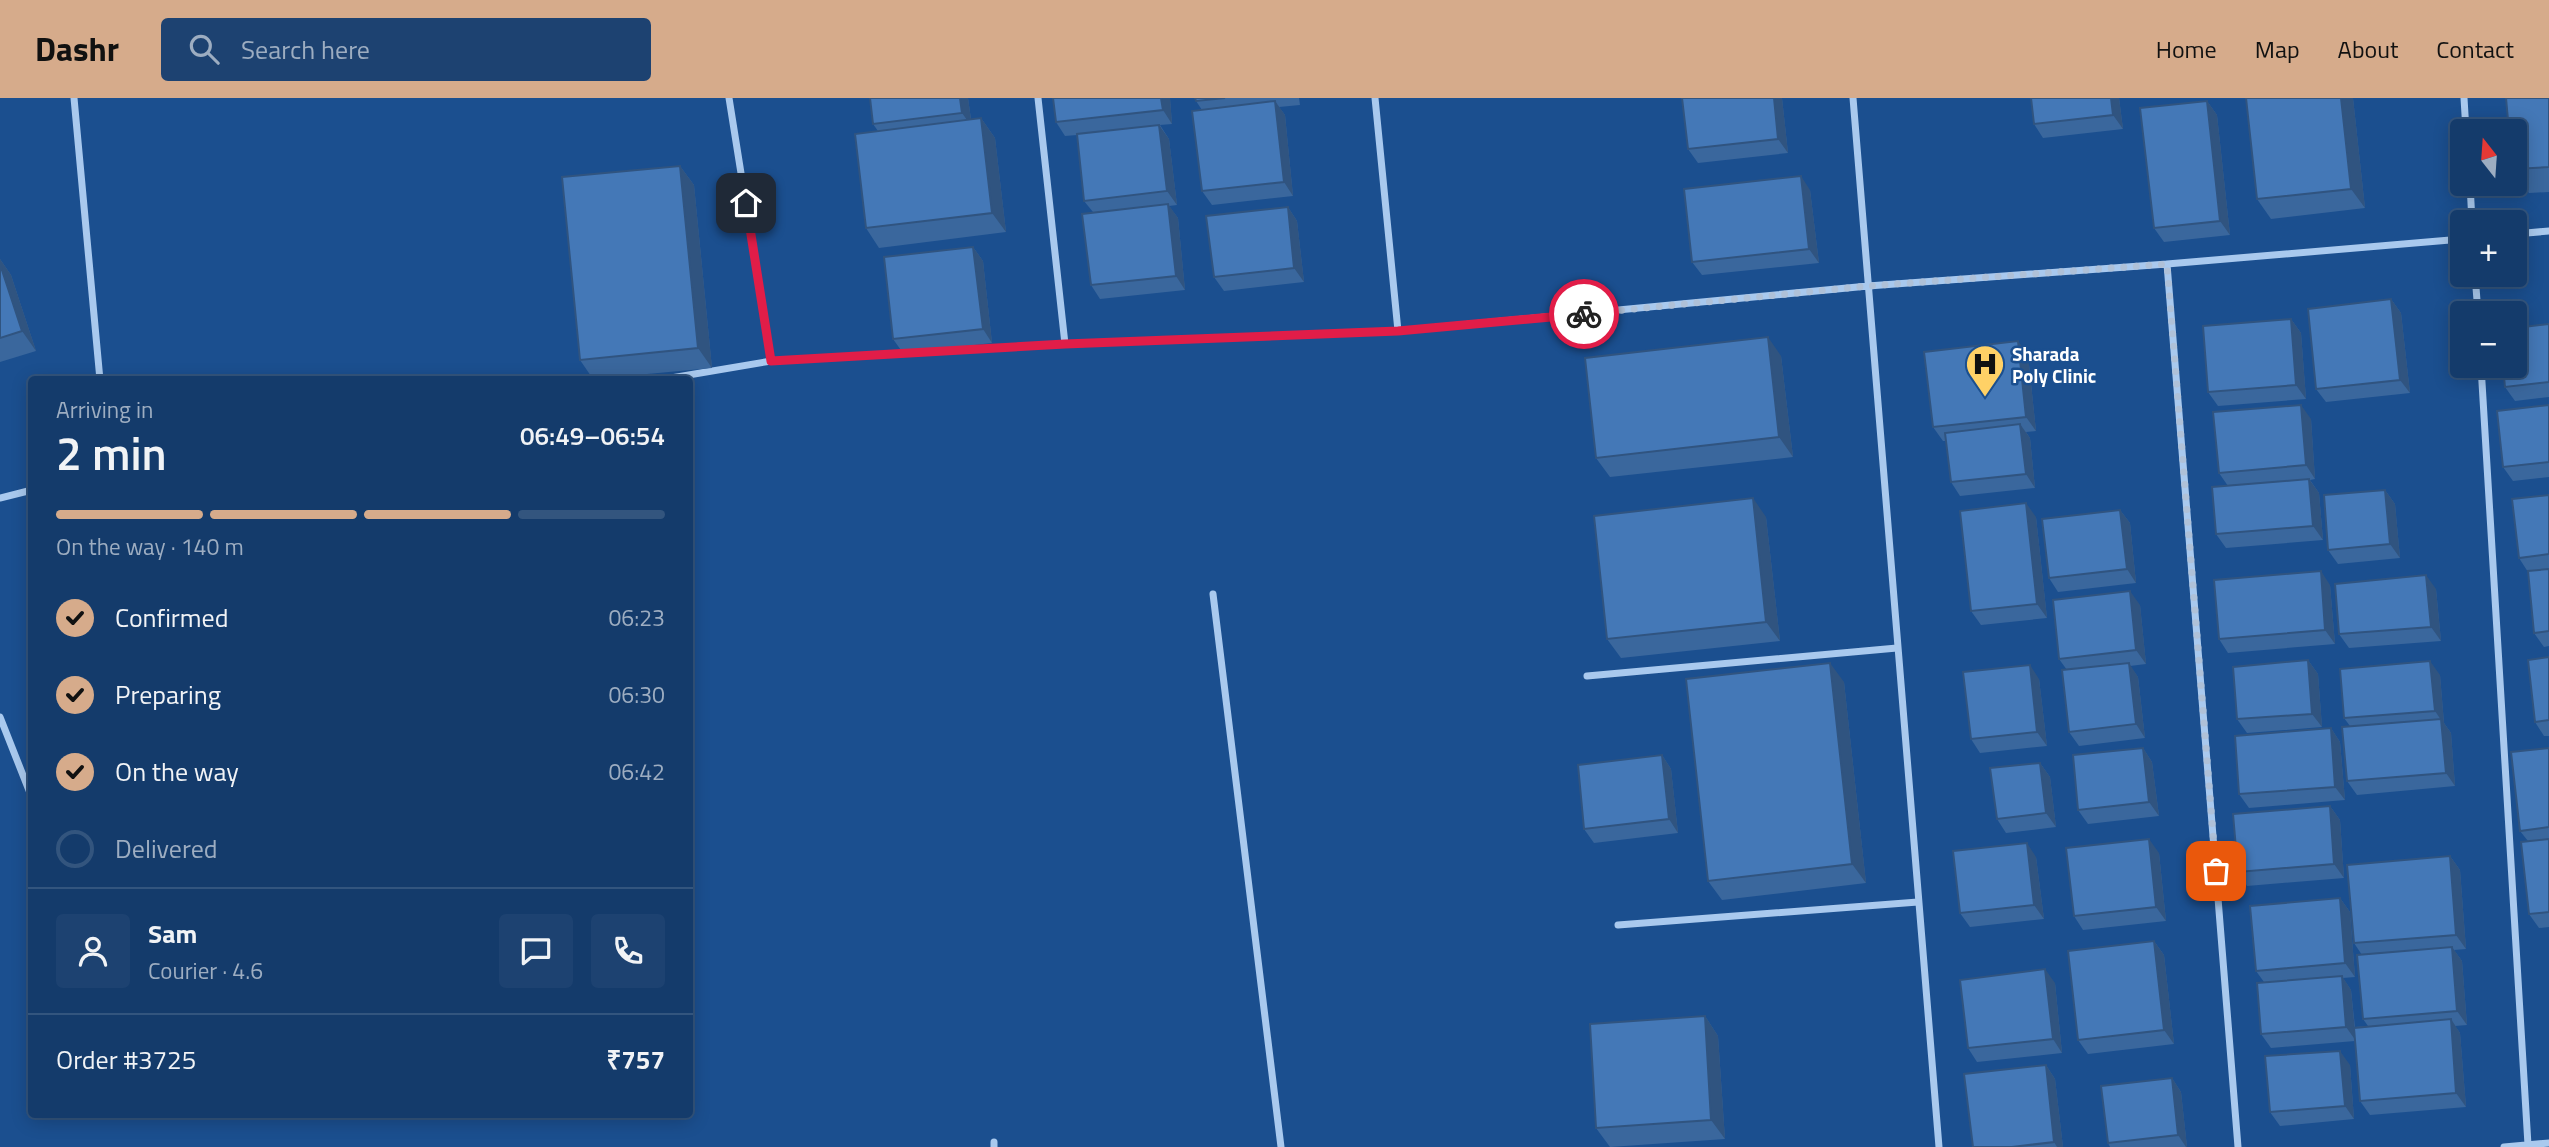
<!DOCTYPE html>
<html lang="en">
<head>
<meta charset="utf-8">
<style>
  body { margin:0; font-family:"Titillium Web",sans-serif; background:#1d4271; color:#f1f3f6; height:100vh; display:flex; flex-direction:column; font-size:26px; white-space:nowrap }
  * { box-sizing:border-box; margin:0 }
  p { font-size:23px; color:#9dadc1 }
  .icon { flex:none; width:38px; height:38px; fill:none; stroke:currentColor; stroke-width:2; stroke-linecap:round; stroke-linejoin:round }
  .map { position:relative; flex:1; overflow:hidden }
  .drawer { position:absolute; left:28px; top:278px; width:665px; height:742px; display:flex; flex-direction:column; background:#143b6b; border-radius:7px; box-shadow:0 4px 18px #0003,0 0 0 2px #33557e }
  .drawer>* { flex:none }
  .needle { width:46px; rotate:343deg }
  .fabs { position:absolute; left:2450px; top:21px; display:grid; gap:14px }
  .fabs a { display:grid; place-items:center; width:77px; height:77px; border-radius:7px; background:#143b6b; box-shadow:0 4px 18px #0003,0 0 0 2px #33557e; font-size:35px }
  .pin { position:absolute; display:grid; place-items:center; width:60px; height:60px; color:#fff; margin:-30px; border-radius:14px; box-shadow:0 4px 10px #0006 }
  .courier { position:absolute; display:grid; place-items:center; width:70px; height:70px; margin:-35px; border:5px solid #e11d48; border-radius:50%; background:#fff; color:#222; box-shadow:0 2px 9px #0007 }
  .overview em { font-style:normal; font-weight:600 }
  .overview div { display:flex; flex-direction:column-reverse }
  .overview { display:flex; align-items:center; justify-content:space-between; height:119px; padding:0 28px }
  h1 { font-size:46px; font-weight:600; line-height:52px }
  .bar { display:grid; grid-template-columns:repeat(4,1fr); gap:10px 7px; align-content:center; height:84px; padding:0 28px }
  .bar i { height:9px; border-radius:5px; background:#33557e }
  .bar .selected { background:#d6ab8b }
  .bar p { grid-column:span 4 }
  .line { display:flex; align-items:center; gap:18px; padding:0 28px; border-top:2px solid #33557e }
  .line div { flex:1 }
  .round { display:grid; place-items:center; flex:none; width:74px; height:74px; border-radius:7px; background:#1d4271 }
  ol { padding:0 28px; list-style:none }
  li { display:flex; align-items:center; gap:21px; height:77px }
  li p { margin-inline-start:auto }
  li .icon { padding:7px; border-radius:50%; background:#d6ab8b; color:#111; stroke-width:4 }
  li:last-child { color:#9dadc1 }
  li i { width:38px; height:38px; border:4px solid #33557e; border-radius:50% }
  header { display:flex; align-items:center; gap:42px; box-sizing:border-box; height:98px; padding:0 35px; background:#d6ab8b; color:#111 }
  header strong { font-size:33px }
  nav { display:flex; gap:38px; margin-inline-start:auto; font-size:24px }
  .search { width:490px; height:63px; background:#1d4271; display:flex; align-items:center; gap:18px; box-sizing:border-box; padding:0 24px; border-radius:7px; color:#9dadc1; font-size:26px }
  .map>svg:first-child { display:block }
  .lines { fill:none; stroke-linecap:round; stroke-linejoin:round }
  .street { stroke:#a9c9ee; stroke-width:7 }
  .wall { fill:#3a679d }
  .shaded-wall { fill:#305480 }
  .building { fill:#4478b7; stroke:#305480; stroke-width:2 }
  .done { stroke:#afc1d8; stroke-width:7; stroke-dasharray:0 12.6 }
  .route { stroke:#e11d48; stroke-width:9 }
  .labels { text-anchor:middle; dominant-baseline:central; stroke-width:5; stroke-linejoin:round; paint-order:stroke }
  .poi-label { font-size:19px; font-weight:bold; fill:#fff; stroke:#1b4f8f; text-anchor:start }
</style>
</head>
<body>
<header>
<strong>Dashr</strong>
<div class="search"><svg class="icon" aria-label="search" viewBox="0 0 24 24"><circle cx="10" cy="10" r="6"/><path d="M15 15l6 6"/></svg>Search here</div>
<nav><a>Home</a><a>Map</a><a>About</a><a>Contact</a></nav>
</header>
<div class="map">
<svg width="2549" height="1049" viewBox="0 0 2549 1049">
  <rect width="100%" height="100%" fill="#1b4f8f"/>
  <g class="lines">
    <path class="street" d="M 74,0 L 100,282
      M 729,0 L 771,263
      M 1038,0 L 1065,246
      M 1375,0 L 1398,233
      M 1853,0 L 1939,1049
      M 2464,0 L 2466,33
      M 2470,86 L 2472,124
      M 2515,136 L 2549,133
      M 2167,166 L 2238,1049
      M 2475,177 L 2478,215
      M 2481,268 L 2528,1047
      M 659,282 L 771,263 L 1065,246 L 1398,233 L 1868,188 L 2167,166 L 2462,141
      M 0,400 L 32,392
      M 1213,496 L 1281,1049
      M 1587,578 L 1897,550
      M 0,619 L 32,700
      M 1618,827 L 1918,804
      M 994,1044 L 994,1049
      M 2504,1049 L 2549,1045"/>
  </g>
  <path class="wall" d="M 870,0 L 968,0 L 971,21 L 981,20 L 995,40 L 1006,134 L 879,150 L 866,130 L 878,33 L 873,26 Z
    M 1170,0 L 1172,26 L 1160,27 L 1169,41 L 1177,107 L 1169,108 L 1178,120 L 1185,192 L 1100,201 L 1091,187 L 1093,114 L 1084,103 L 1077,37 L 1065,38 L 1056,24 Z
    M 1195,0 L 1299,0 L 1300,7 L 1279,9 L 1285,17 L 1293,98 L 1212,107 L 1202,93 L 1202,12 L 1196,3 Z
    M 1682,0 L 1782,0 L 1788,55 L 1698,65 L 1688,51 Z
    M 2031,0 L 2119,0 L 2123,31 L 2043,40 L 2034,26 Z
    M 2341,0 L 2353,0 L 2365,110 L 2271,121 L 2257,101 Z
    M 2549,0 L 2549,94 L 2529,95 L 2515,75 L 2515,33 Z
    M 2207,3 L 2217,17 L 2230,137 L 2164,144 L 2154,130 Z
    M 680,68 L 694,87 L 712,270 L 593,281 L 580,262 Z
    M 1810,92 L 1819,165 L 1702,177 L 1692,164 Z
    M 1288,109 L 1297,123 L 1304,184 L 1224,193 L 1214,179 Z
    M 973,149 L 983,163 L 992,245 L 903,255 L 893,241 Z
    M 0,161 L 11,177 L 36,253 L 0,264 Z
    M 2391,201 L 2401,215 L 2410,295 L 2326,304 L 2316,291 Z
    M 2291,221 L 2301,235 L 2306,301 L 2218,308 L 2208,294 Z
    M 2549,226 L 2549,299 L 2515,303 L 2505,289 Z
    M 2028,257 L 2036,333 L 2026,334 L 2030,340 L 2035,390 L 1960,398 L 1951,384 L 1946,343 L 1943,343 L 1933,329 Z
    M 1781,258 L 1793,359 L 1610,379 L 1596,360 Z
    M 2549,307 L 2549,379 L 2513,383 L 2503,369 Z
    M 2311,321 L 2315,381 L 2310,382 L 2319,395 L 2323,442 L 2226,450 L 2216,436 L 2228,388 L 2219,375 Z
    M 2385,392 L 2395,406 L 2400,460 L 2338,466 L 2328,452 Z
    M 2549,397 L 2549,548 L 2544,549 L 2534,535 L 2528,474 L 2519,460 Z
    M 2120,412 L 2130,425 L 2136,485 L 2058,494 L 2049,480 Z
    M 1766,419 L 1780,543 L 1621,560 L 1607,541 Z
    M 2036,419 L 2047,520 L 1981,527 L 1971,513 Z
    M 2330,487 L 2335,546 L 2228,555 L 2219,541 Z
    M 2436,491 L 2441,543 L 2349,550 L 2339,536 Z
    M 2140,507 L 2146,566 L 2130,568 L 2138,579 L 2145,640 L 2079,648 L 2069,634 L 2067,572 L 2059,561 Z
    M 2549,559 L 2549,638 L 2544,638 L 2535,624 Z
    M 2308,562 L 2318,576 L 2322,629 L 2247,635 L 2237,621 Z
    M 2440,577 L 2444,625 L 2451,635 L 2455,688 L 2357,697 L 2347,683 L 2350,628 L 2344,620 Z
    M 2039,581 L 2047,648 L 1980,655 L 1971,641 Z
    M 1844,584 L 1866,785 L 1722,802 L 1708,783 Z
    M 2331,630 L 2340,644 L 2345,702 L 2249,710 L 2239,696 Z
    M 2143,650 L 2152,664 L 2159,718 L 2088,726 L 2078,712 Z
    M 2549,650 L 2549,832 L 2549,829 L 2539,830 L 2529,816 L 2528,743 L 2520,733 Z
    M 1662,657 L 1671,671 L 1678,735 L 1594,745 L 1584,731 Z
    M 2040,665 L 2050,679 L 2056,729 L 2006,735 L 1997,721 Z
    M 2330,708 L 2340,722 L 2344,780 L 2247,788 L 2238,774 Z
    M 2159,755 L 2166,823 L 2083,832 L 2074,818 Z
    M 2450,758 L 2460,772 L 2466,851 L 2454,852 L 2462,863 L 2467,927 L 2455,928 L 2460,935 L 2466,1009 L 2370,1017 L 2360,1003 L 2355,943 L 2271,950 L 2261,936 L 2264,884 L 2256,873 L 2340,800 L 2350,814 L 2355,879 L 2343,880 L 2351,892 L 2355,929 L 2368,928 L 2363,921 L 2362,857 L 2354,845 Z
    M 2036,759 L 2044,821 L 1970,829 L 1960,815 Z
    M 2154,843 L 2164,857 L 2174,946 L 2088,956 L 2078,942 Z
    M 2055,885 L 2062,955 L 1977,964 L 1968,950 Z
    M 1705,918 L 1718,938 L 1725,1041 L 1610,1049 L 1596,1030 Z
    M 2046,967 L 2055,981 L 2063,1049 L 1973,1049 Z
    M 2350,967 L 2354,1021 L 2280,1028 L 2270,1014 Z
    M 2172,980 L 2181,994 L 2187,1049 L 2110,1049 L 2108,1045 Z"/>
  <path class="shaded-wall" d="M 960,0 L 968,0 L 972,29 L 962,15 Z
    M 1161,0 L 1170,0 L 1172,26 L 1163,12 Z
    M 1774,0 L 1782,0 L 1788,55 L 1778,41 Z
    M 2111,0 L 2119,0 L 2123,31 L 2113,17 Z
    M 2341,0 L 2353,0 L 2365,110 L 2351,91 Z
    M 1275,3 L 1285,17 L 1293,98 L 1284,84 Z
    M 2207,3 L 2217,17 L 2230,137 L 2220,123 Z
    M 981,20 L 995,40 L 1006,134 L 992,115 Z
    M 1159,27 L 1169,41 L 1177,107 L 1167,93 Z
    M 680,68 L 694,87 L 712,270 L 698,250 Z
    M 1801,78 L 1810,92 L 1819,165 L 1809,151 Z
    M 1168,106 L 1178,120 L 1185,192 L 1176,178 Z
    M 1288,109 L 1297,123 L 1304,184 L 1294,170 Z
    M 973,149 L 983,163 L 992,245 L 983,231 Z
    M 0,161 L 11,177 L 36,253 L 22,233 L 0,166 Z
    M 2391,201 L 2401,215 L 2410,295 L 2400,282 Z
    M 2291,221 L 2301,235 L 2306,301 L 2296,287 Z
    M 1768,239 L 1781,258 L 1793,359 L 1779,339 Z
    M 2018,243 L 2028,257 L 2036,333 L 2026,319 Z
    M 2301,307 L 2311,321 L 2315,381 L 2306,367 Z
    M 2020,326 L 2030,340 L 2035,390 L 2026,376 Z
    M 2309,381 L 2319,395 L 2323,442 L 2313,428 Z
    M 2385,392 L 2395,406 L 2400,460 L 2390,446 Z
    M 1753,400 L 1766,419 L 1780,543 L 1766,524 Z
    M 2026,405 L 2036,419 L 2047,520 L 2037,506 Z
    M 2120,412 L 2130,425 L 2136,485 L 2127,471 Z
    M 2321,473 L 2330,487 L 2335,546 L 2325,532 Z
    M 2426,477 L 2436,491 L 2441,543 L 2431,529 Z
    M 2130,493 L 2140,507 L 2146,566 L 2136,552 Z
    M 2308,562 L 2318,576 L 2322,629 L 2312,616 Z
    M 2430,563 L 2440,577 L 2444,625 L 2451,635 L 2455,688 L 2446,675 L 2441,622 L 2435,613 Z
    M 1830,565 L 1844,584 L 1866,785 L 1852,766 Z
    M 2129,565 L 2138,579 L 2145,640 L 2136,626 Z
    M 2030,567 L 2039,581 L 2047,648 L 2037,634 Z
    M 2331,630 L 2340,644 L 2345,702 L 2335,689 Z
    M 2143,650 L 2152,664 L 2159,718 L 2149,704 Z
    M 1662,657 L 1671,671 L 1678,735 L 1669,721 Z
    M 2040,665 L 2050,679 L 2056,729 L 2046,715 Z
    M 2330,708 L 2340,722 L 2344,780 L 2334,766 Z
    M 2149,741 L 2159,755 L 2166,823 L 2156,809 Z
    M 2027,745 L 2036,759 L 2044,821 L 2034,807 Z
    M 2450,758 L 2460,772 L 2466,851 L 2456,837 Z
    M 2340,800 L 2350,814 L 2355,879 L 2345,865 Z
    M 2154,843 L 2164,857 L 2174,946 L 2164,932 Z
    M 2452,849 L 2462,863 L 2467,927 L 2457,913 Z
    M 2045,871 L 2055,885 L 2062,955 L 2053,941 Z
    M 2342,878 L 2351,892 L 2356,943 L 2346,929 Z
    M 1705,918 L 1718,938 L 1725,1041 L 1711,1022 Z
    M 2451,921 L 2460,935 L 2466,1009 L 2456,995 Z
    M 2340,953 L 2350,967 L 2354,1021 L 2345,1008 Z
    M 2046,967 L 2055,981 L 2063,1049 L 2057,1049 L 2054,1044 Z
    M 2172,980 L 2181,994 L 2187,1049 L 2186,1049 L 2178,1037 Z"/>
  <path class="building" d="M 870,0 L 960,0 L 962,15 L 873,26 Z
    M 1053,0 L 1161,0 L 1163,12 L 1056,24 Z
    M 1195,0 L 1225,0 L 1196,3 Z
    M 1682,0 L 1774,0 L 1778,41 L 1688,51 Z
    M 2031,0 L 2111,0 L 2113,17 L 2034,26 Z
    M 2246,0 L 2341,0 L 2351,91 L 2257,101 Z
    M 2506,0 L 2549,0 L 2549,69 L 2515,71 L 2515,33 L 2509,33 Z
    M 1275,3 L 1284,84 L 1202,93 L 1192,13 Z
    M 2207,3 L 2220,123 L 2154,130 L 2140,10 Z
    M 981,20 L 992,115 L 866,130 L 855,36 Z
    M 1159,27 L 1167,93 L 1084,103 L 1077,36 Z
    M 680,68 L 698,250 L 580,262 L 562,79 Z
    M 1801,78 L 1809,151 L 1692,164 L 1684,91 Z
    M 1168,106 L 1176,178 L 1091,187 L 1082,116 Z
    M 1288,109 L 1294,170 L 1214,179 L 1206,118 Z
    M 973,149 L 983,231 L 893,241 L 884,159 Z
    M 0,166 L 22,233 L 0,240 Z
    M 2391,201 L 2400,282 L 2316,291 L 2308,211 Z
    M 2291,221 L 2296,287 L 2208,294 L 2203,228 Z
    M 2549,226 L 2549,284 L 2505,289 L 2503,268 L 2515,268 L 2515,230 Z
    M 1768,239 L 1779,339 L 1596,360 L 1585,260 Z
    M 2018,243 L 2026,319 L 1933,329 L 1924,254 Z
    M 2301,307 L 2306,367 L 2219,375 L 2213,314 Z
    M 2549,307 L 2549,364 L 2503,369 L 2497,313 Z
    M 2020,326 L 2026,376 L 1951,384 L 1945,335 Z
    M 2309,381 L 2313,428 L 2216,436 L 2212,389 Z
    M 2385,392 L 2390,446 L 2328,452 L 2324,397 Z
    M 2549,397 L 2549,456 L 2519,460 L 2512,401 Z
    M 1753,400 L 1766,524 L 1607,541 L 1594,418 Z
    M 2026,405 L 2037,506 L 1971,513 L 1960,413 Z
    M 2120,412 L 2127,471 L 2049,480 L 2042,421 Z
    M 2549,471 L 2549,533 L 2534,535 L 2528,473 Z
    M 2321,473 L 2325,532 L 2219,541 L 2214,482 Z
    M 2426,477 L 2431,529 L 2339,536 L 2335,486 Z
    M 2130,493 L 2136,552 L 2059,561 L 2053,502 Z
    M 2549,559 L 2549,622 L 2535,624 L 2528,562 Z
    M 2308,562 L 2312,616 L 2237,621 L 2233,569 Z
    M 2430,563 L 2435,613 L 2344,620 L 2340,571 Z
    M 1830,565 L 1852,766 L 1708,783 L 1686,581 Z
    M 2129,565 L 2136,626 L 2069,634 L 2062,572 Z
    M 2030,567 L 2037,634 L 1971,641 L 1963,574 Z
    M 2441,621 L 2446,675 L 2347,683 L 2342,629 Z
    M 2331,630 L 2335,689 L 2239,696 L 2235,638 Z
    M 2143,650 L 2149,704 L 2078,712 L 2073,657 Z
    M 2549,650 L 2549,729 L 2520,733 L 2511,654 Z
    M 1662,657 L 1669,721 L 1584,731 L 1578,667 Z
    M 2040,665 L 2046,715 L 1997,721 L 1990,670 Z
    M 2330,708 L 2334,766 L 2238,774 L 2233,716 Z
    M 2149,741 L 2156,809 L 2074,818 L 2066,750 Z
    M 2549,741 L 2549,814 L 2529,816 L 2521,744 Z
    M 2027,745 L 2034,807 L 1960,815 L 1953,753 Z
    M 2450,758 L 2456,837 L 2354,845 L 2347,767 Z
    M 2340,800 L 2345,865 L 2256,873 L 2250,808 Z
    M 2154,843 L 2164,932 L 2078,942 L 2068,853 Z
    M 2452,849 L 2457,913 L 2363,921 L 2357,857 Z
    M 2045,871 L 2053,941 L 1968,950 L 1960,882 Z
    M 2342,878 L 2346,929 L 2261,936 L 2257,885 Z
    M 1705,918 L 1711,1022 L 1596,1030 L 1590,926 Z
    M 2451,921 L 2456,995 L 2360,1003 L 2354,930 Z
    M 2340,953 L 2345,1008 L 2270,1014 L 2265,958 Z
    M 2046,967 L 2054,1044 L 2012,1049 L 1973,1049 L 1964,976 Z
    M 2172,980 L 2178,1037 L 2108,1045 L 2101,988 Z"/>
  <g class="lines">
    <path class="done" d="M 1584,216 L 1868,188 L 2167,166 L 2216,773"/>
    <path class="route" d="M 746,105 L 771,263 L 1065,246 L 1398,233 L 1584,216"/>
  </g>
  <defs>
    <g id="hospital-pin" transform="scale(2.0125)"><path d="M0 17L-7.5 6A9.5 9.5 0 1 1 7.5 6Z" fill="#ffd166" stroke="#1b4f8f"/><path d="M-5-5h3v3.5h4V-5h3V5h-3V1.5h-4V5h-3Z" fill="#111"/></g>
  </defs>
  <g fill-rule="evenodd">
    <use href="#hospital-pin" x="1985" y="266"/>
  </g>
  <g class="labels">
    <g class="poi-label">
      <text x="2012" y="255">Sharada<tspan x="2012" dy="22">Poly Clinic</tspan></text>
    </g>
  </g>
</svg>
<div class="fabs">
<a><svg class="needle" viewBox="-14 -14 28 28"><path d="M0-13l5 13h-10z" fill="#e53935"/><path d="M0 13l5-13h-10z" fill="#9dadc1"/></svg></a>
<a>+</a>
<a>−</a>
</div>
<div class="pin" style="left:2216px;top:773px;background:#ea580c"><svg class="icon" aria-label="bag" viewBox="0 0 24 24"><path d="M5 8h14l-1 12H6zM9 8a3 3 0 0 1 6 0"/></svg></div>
<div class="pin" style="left:746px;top:105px;background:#1f2937"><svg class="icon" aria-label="home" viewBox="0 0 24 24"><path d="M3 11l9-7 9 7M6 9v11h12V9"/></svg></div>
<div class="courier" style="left:1584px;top:216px"><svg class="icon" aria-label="bike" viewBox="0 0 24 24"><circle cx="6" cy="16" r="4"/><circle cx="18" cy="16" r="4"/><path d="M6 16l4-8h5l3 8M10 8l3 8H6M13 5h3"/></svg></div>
<section class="drawer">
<div class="overview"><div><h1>2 min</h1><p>Arriving in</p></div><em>06:49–06:54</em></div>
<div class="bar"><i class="selected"></i><i class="selected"></i><i class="selected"></i><i></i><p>On the way · 140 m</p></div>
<ol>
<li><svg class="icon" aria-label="check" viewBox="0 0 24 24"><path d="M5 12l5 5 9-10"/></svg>Confirmed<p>06:23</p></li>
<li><svg class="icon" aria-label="check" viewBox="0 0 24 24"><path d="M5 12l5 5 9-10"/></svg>Preparing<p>06:30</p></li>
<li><svg class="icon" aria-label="check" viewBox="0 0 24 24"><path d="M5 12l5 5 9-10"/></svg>On the way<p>06:42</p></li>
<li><i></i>Delivered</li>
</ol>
<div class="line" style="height:126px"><a class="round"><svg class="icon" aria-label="person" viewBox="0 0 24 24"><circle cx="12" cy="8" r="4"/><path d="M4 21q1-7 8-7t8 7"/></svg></a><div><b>Sam</b><p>Courier · 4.6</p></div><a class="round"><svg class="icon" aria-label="chat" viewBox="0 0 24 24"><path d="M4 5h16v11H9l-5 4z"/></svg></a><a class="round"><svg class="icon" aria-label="phone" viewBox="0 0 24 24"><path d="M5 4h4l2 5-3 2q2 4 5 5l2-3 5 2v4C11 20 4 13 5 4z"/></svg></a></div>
<div class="line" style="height:91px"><div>Order #3725</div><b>₹757</b></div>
</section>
</div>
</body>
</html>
